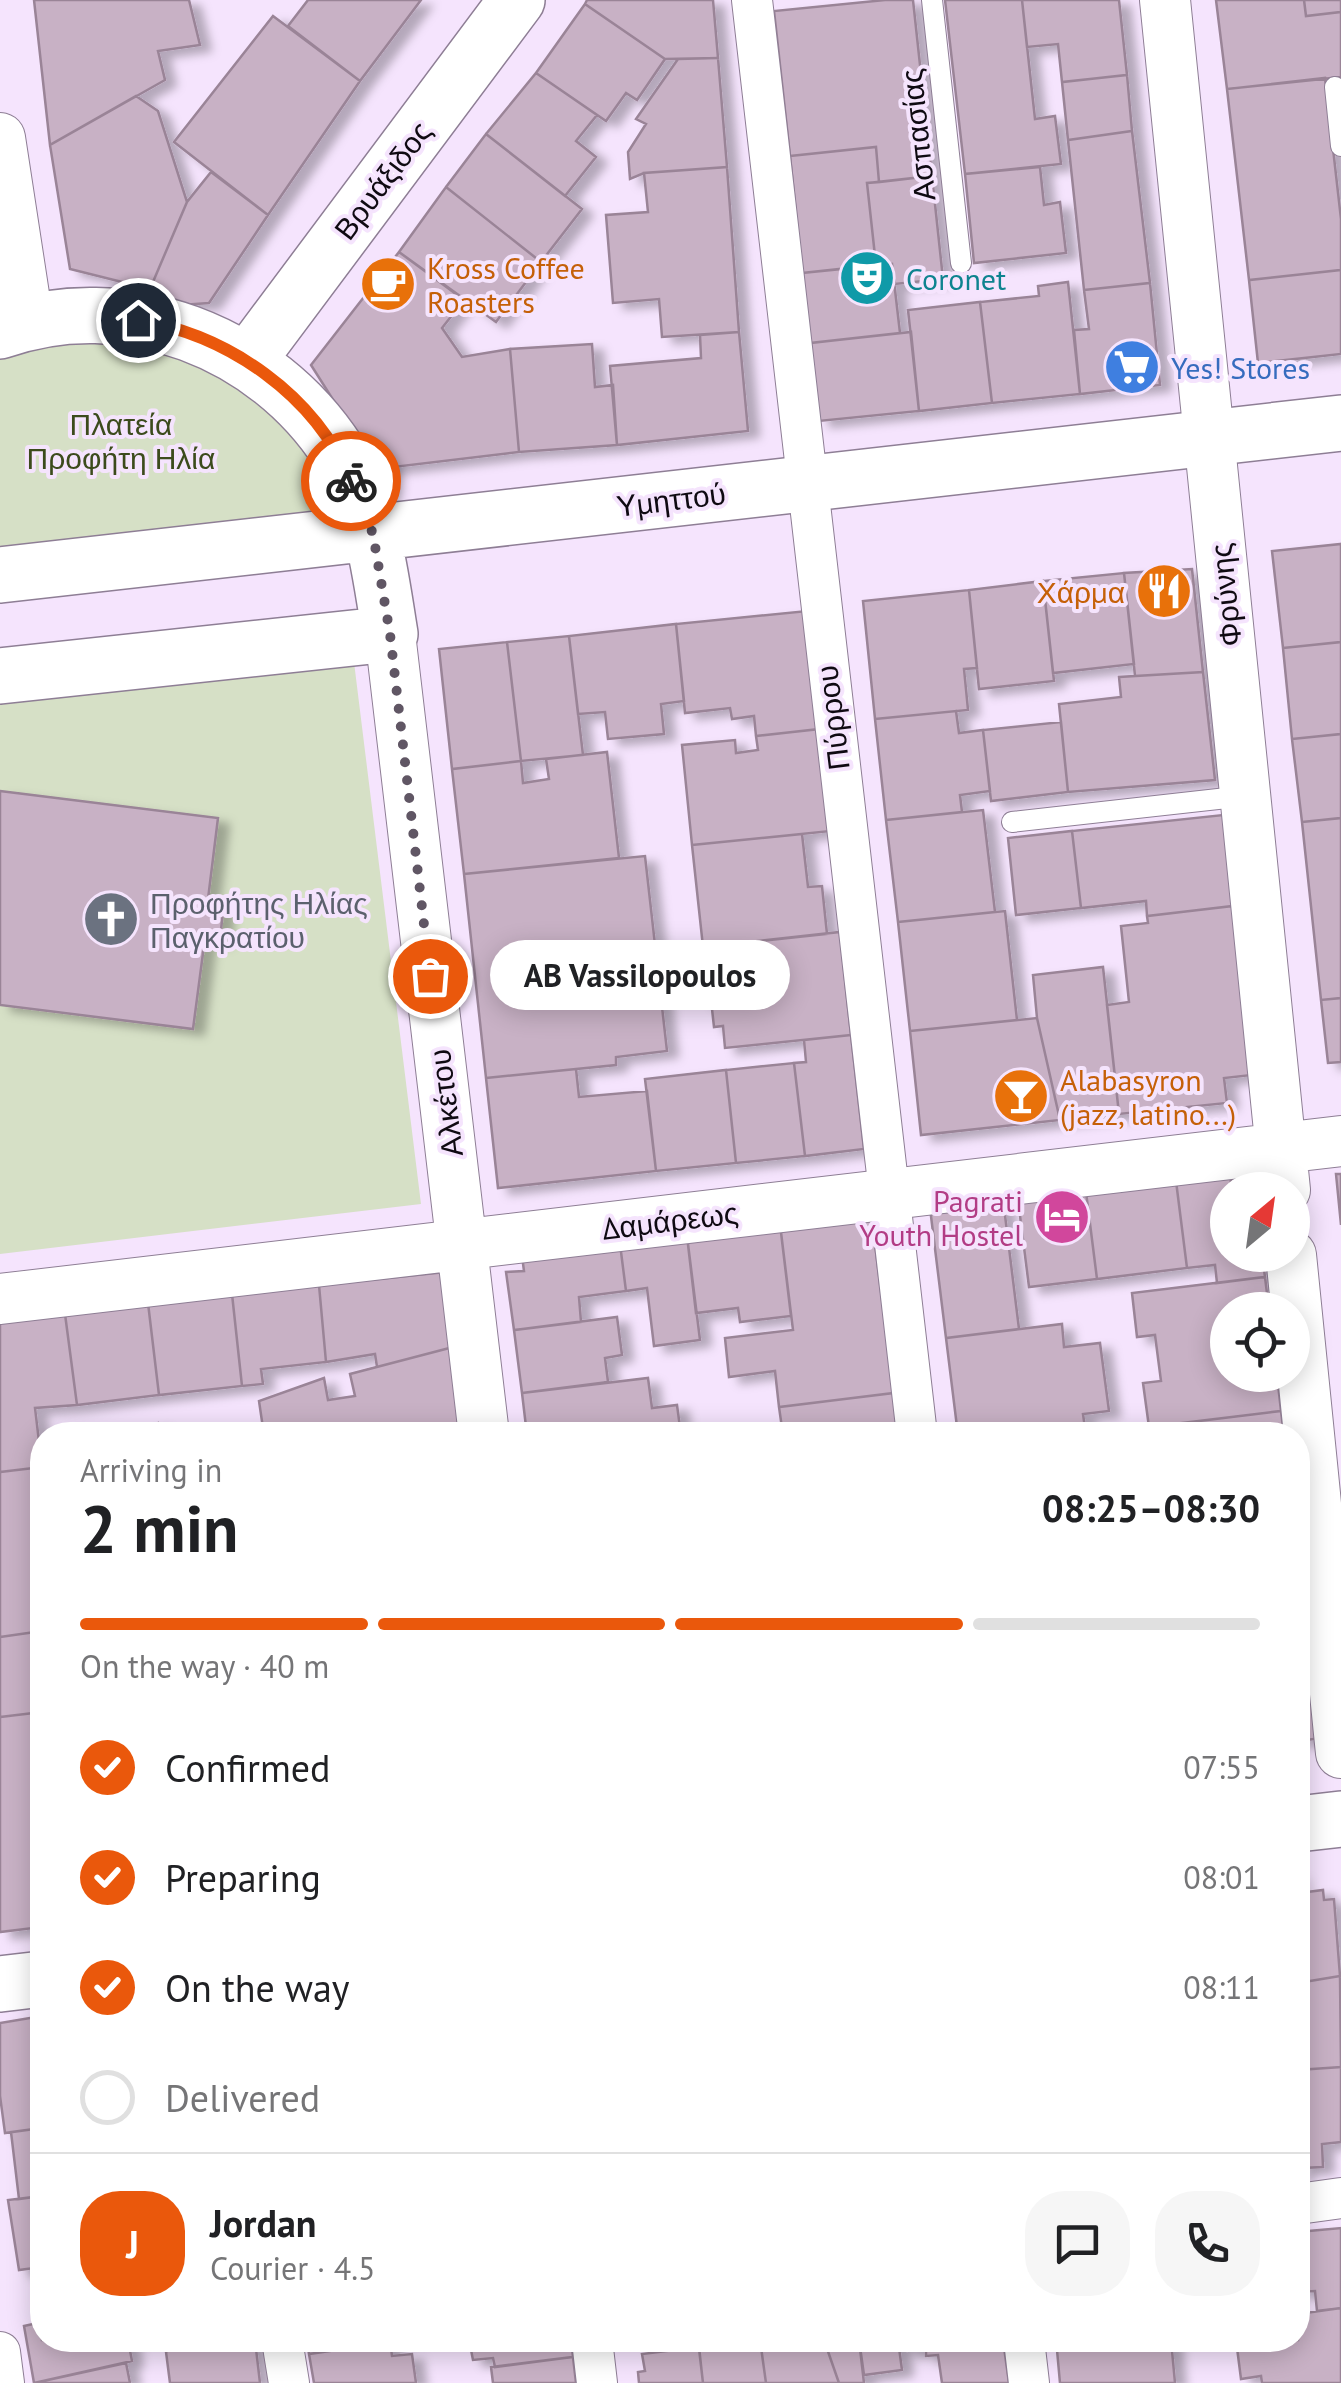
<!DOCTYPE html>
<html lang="en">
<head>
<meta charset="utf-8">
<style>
  body { margin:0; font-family:"PT Sans",sans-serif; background:#f6f6f6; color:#202124; height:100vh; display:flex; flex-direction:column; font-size:38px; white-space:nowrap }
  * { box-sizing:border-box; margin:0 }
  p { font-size:32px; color:#757577 }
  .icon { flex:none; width:55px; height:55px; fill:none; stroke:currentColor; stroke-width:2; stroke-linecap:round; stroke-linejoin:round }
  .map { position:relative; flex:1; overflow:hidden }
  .drawer { position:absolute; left:30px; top:1422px; width:1280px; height:930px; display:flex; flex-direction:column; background:#fff; border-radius:40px; box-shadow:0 5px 25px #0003 }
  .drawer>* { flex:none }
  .needle { width:65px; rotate:29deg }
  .tools { position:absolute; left:1210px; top:1172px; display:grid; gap:20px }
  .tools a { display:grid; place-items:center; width:100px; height:100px; border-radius:50%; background:#fff; box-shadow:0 5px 25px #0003; font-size:50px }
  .pin { position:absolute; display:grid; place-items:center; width:85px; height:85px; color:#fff; margin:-42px; border:5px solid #fff; border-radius:50%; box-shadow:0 2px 10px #0007 }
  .courier { position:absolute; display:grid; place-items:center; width:100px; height:100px; margin:-50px; border:8px solid #ea580c; border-radius:50%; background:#fff; color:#222; box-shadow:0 2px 12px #0007 }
  .bubble { position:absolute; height:70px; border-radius:35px; background:#fff; box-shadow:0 5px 25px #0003; font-size:32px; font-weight:700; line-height:70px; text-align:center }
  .headline em { font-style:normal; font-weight:700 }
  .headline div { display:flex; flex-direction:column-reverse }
  .headline { display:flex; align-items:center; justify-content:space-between; height:170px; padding:0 50px }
  h1 { font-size:65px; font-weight:700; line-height:75px }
  .bar { display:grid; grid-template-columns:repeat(4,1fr); gap:15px 10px; align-content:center; height:120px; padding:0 50px }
  .bar i { height:12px; border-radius:8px; background:#e0e0e0 }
  .bar .on { background:#ea580c }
  .bar p { grid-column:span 4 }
  .line { display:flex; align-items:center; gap:25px; padding:0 50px; border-top:2px solid #e0e0e0 }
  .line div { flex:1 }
  .round { display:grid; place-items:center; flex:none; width:105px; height:105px; border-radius:40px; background:#f6f6f6 }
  ol { padding:0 50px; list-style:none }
  li { display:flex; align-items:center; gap:30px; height:110px }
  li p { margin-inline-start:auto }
  li .icon { padding:10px; border-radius:50%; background:#ea580c; color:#fff; stroke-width:4 }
  li:last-child { color:#757577 }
  li i { width:55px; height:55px; border:5px solid #e0e0e0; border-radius:50% }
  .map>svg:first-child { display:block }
  .green { fill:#d6e0c6 }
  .building { fill:#c8b1c5; stroke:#9a8497; stroke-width:2.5; filter:url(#shadow) }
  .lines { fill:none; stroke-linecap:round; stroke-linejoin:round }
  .service-casing { stroke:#8e7e95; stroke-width:22 }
  .minor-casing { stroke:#8e7e95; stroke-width:42 }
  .tertiary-casing { stroke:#8e7e95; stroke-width:52 }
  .secondary-casing { stroke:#8e7e95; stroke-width:58 }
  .service { stroke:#fff; stroke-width:20 }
  .minor { stroke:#fff; stroke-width:40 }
  .tertiary { stroke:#fff; stroke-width:50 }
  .secondary { stroke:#fff; stroke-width:55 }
  .done { stroke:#605664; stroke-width:10; stroke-dasharray:0 18 }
  .route { stroke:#ea580c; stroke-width:12 }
  .labels { text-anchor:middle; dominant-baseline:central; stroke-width:8; stroke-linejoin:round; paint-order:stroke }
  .street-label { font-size:30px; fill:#0f0a12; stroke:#f5e4fd }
  .food-label { font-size:30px; fill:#c56008; stroke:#f5e4fd; text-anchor:start }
  .culture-label { font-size:30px; fill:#0d838f; stroke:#f5e4fd; text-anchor:start }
  .shop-label { font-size:30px; fill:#366cbe; stroke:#f5e4fd; text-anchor:start }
  .park-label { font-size:30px; fill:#3c4b1c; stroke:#f5e4fd }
  .worship-label { font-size:30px; fill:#5b616d; stroke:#f5e4fd; text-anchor:start }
  .hotel-label { font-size:30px; fill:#b23c85; stroke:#f5e4fd; text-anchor:end }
</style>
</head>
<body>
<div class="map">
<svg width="1341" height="2383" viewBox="0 0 1341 2383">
  <defs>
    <filter id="shadow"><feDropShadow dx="11" dy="6" stdDeviation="5" flood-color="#0004"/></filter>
  </defs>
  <rect width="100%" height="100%" fill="#f5e4fd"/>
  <path class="green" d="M 0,331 L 248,360 L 373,534 L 0,575 Z
    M 353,654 L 421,1204 L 0,1254 L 0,695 Z"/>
  <path class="building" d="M 34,0 L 189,0 L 200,45 L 158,51 L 165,80 L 50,145 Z
    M 308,0 L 421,0 L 360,81 L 288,26 Z
    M 587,0 L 713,0 L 718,58 L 665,59 L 585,4 Z
    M 885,0 L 913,0 L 932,176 L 879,182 L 876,147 L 790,156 L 774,11 Z
    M 945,0 L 1022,0 L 1035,119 L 1055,116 L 1061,164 L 965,174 Z
    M 1022,0 L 1119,0 L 1127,75 L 1062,82 L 1058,44 L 1027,47 Z
    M 1216,0 L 1304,0 L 1306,16 L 1341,12 L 1341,77 L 1227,89 Z
    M 1304,0 L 1341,0 L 1341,12 L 1306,16 Z
    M 585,4 L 665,59 L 637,100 L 626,93 L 606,121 L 536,73 Z
    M 273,16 L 360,81 L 268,215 L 174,142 Z
    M 718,58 L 727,167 L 644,173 L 630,179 L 628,152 L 646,124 L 636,119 L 678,59 Z
    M 536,73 L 597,115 L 576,141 L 596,157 L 565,196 L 486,134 Z
    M 1127,75 L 1132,131 L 1068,140 L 1062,82 Z
    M 1325,78 L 1341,219 L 1341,270 L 1249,280 L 1227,89 Z
    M 136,96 L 158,111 L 187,202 L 150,289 L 70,269 L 50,145 Z
    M 1132,131 L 1150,283 L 1084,290 L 1068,140 Z
    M 486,134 L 582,209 L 541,262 L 446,187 Z
    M 876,147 L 879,182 L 867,183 L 876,265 L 802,273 L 790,156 Z
    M 727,167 L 739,332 L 662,337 L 659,299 L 613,303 L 606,215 L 648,212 L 644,173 Z
    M 1040,167 L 1044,205 L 1060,202 L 1066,253 L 974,263 L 965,174 Z
    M 211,172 L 268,215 L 209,303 L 181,305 L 150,289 L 187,202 Z
    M 932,176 L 943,279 L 895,284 L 892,264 L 876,265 L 867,183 Z
    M 446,187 L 541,262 L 496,322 L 399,252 Z
    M 399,252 L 464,300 L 442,328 L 462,357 L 510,349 L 519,452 L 377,469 L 311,365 Z
    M 892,264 L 900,333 L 810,343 L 802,273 Z
    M 1341,270 L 1341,354 L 1258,363 L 1249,280 Z
    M 1068,282 L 1080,394 L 992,403 L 980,302 L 1039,296 L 1038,286 Z
    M 1150,283 L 1160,385 L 1080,394 L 1074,330 L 1089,329 L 1084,290 Z
    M 980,302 L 992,403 L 919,411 L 908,310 Z
    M 739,332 L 748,431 L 617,445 L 610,366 L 701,358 L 700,335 Z
    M 911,332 L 919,411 L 819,421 L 810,343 Z
    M 592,344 L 595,387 L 613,385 L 617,445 L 519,452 L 510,349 Z
    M 1341,544 L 1341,642 L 1283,648 L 1272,551 Z
    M 1192,569 L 1203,672 L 1135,676 L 1124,573 Z
    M 1124,573 L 1134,664 L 1053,673 L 1043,581 Z
    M 1043,581 L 1054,681 L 979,689 L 969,590 Z
    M 969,590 L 977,668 L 964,669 L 968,710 L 875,719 L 863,601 Z
    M 807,611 L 820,729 L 756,736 L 754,716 L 732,719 L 730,708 L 685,713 L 676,624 Z
    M 676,624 L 684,701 L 661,704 L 664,734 L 608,739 L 605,712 L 578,714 L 569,636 Z
    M 569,636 L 583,755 L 521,761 L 507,642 Z
    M 507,642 L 521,761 L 452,769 L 439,649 Z
    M 1341,642 L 1341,734 L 1292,739 L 1283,648 Z
    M 1203,672 L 1215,780 L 1068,792 L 1059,704 L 1121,697 L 1119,677 Z
    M 956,711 L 959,733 L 983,730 L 990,791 L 960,795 L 962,812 L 886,820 L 875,719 Z
    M 1061,722 L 1068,792 L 991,801 L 983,730 Z
    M 820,729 L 831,831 L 692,845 L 682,745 L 735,740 L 736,753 L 758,750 L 756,736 Z
    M 1341,734 L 1341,818 L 1302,822 L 1292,739 Z
    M 607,752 L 619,858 L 464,874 L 452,769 L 521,761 L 523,783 L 549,779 L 546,759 Z
    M 0,791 L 218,818 L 208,899 L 224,901 L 220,940 L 205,938 L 193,1029 L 0,1005 Z
    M 983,810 L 995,912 L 898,922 L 886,820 Z
    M 1223,815 L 1233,906 L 1147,916 L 1146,901 L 1081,908 L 1072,831 Z
    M 1341,818 L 1341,998 L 1321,1000 L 1302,822 Z
    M 1072,831 L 1081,908 L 1016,915 L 1008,838 Z
    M 802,834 L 808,887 L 822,886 L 827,934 L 703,947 L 692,845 Z
    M 645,856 L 667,1051 L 616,1057 L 616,1065 L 486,1078 L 464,874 Z
    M 1233,906 L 1252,1075 L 1224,1078 L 1227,1103 L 1119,1114 L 1107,1005 L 1129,1002 L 1121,926 L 1148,923 L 1147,916 Z
    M 1005,911 L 1017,1020 L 910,1031 L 898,922 Z
    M 840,932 L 851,1035 L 725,1048 L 723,1026 L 714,1027 L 711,1000 L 704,1001 L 701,974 L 689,975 L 686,949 Z
    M 1103,967 L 1119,1114 L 1060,1120 L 1037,1018 L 1033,975 Z
    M 1341,998 L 1341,1062 L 1328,1063 L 1321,1000 Z
    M 1037,1018 L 1060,1120 L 921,1135 L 910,1031 Z
    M 851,1035 L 864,1149 L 805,1156 L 794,1063 L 806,1062 L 804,1040 Z
    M 794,1063 L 805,1156 L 736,1163 L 726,1070 Z
    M 576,1069 L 579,1097 L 647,1091 L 656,1171 L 498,1188 L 486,1078 Z
    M 726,1070 L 736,1163 L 656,1171 L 645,1079 Z
    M 1231,1174 L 1228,1255 L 1262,1255 L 1265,1277 L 1217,1283 L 1215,1265 L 1187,1268 L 1176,1181 Z
    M 1336,1174 L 1341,1174 L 1341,1225 Z
    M 1176,1181 L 1187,1268 L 1097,1279 L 1086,1192 Z
    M 1086,1192 L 1097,1279 L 1029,1287 L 1018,1200 Z
    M 1003,1199 L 1019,1329 L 946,1338 L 930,1208 Z
    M 871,1213 L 894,1393 L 779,1407 L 775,1371 L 729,1377 L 725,1338 L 793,1330 L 780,1224 Z
    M 780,1224 L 791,1316 L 740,1322 L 738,1308 L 696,1313 L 687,1236 Z
    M 687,1236 L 700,1340 L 654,1346 L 647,1288 L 626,1291 L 620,1244 Z
    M 620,1244 L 626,1291 L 579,1297 L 581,1322 L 514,1330 L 506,1272 L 524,1271 L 522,1256 Z
    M 446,1272 L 457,1346 L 377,1367 L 375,1354 L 326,1362 L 319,1285 Z
    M 1265,1277 L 1269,1310 L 1228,1310 L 1228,1375 L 1277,1375 L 1281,1411 L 1149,1427 L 1143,1383 L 1161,1381 L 1155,1335 L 1137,1337 L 1132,1293 Z
    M 319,1285 L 326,1362 L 261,1369 L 263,1384 L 242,1386 L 232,1294 Z
    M 232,1294 L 242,1386 L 159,1395 L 148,1303 Z
    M 148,1303 L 159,1395 L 77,1405 L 65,1314 Z
    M 65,1314 L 77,1405 L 35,1408 L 42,1467 L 0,1472 L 0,1321 Z
    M 617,1317 L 622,1355 L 605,1358 L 608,1382 L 522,1393 L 514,1330 Z
    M 1062,1324 L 1064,1347 L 1100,1343 L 1109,1411 L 1083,1414 L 1086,1435 L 958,1435 L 946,1338 Z
    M 457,1346 L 466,1435 L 264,1435 L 259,1401 L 324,1378 L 328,1400 L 355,1396 L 350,1374 Z
    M 648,1378 L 652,1408 L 677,1405 L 681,1435 L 527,1435 L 522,1393 Z
    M 894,1393 L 899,1435 L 783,1435 L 779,1407 Z
    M 1281,1411 L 1284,1435 L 1166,1435 L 1165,1425 Z
    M 158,1423 L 161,1435 L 119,1435 Z
    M 42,1467 L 42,1631 L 0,1637 L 0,1472 Z
    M 1298,1567 L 1309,1637 L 1298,1638 Z
    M 42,1631 L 42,1712 L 0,1717 L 0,1637 Z
    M 1309,1637 L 1322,1738 L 1298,1741 L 1298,1638 Z
    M 42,1712 L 42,1927 L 0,1932 L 0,1717 Z
    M 1298,1873 L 1299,1893 L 1323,1890 L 1324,1900 L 1334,1899 L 1340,1976 L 1298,1983 Z
    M 1340,1976 L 1341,2067 L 1298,2070 L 1298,1983 Z
    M 42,2016 L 42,2128 L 5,2133 L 0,2096 L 0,2023 Z
    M 1341,2067 L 1341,2142 L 1322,2144 L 1323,2167 L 1302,2168 L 1298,2179 L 1298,2070 Z
    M 42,2128 L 42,2196 L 19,2199 L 11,2132 Z
    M 42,2196 L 42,2267 L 19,2270 L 8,2200 Z
    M 1341,2228 L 1341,2308 L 1317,2311 L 1315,2291 L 1298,2292 L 1298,2232 Z
    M 1341,2308 L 1341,2383 L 1262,2383 L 1261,2376 L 1241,2379 L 1236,2340 L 1298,2340 L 1298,2314 Z
    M 42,2322 L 42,2340 L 128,2340 L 132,2361 L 34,2383 L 24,2326 Z
    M 170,2340 L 255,2340 L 260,2383 L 170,2383 L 166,2352 L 171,2349 Z
    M 307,2340 L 404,2340 L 309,2354 Z
    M 469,2340 L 571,2340 L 573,2357 L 495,2367 L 493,2358 L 473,2360 Z
    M 698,2340 L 760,2340 L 766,2383 L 703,2383 Z
    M 760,2340 L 824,2340 L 839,2383 L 766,2383 Z
    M 824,2340 L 859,2340 L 864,2383 L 839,2383 Z
    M 859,2340 L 898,2340 L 902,2370 L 864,2375 Z
    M 898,2340 L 1003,2340 L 1009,2383 L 942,2383 L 938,2355 L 926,2356 L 926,2349 L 907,2351 L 906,2344 L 898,2345 Z
    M 1055,2340 L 1111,2340 L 1111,2344 L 1057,2350 Z
    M 1171,2340 L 1175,2383 L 1060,2383 L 1057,2350 Z
    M 390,2341 L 392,2356 L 412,2354 L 416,2383 L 314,2383 L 309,2354 Z
    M 699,2347 L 703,2383 L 639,2383 L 638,2372 L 645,2371 L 642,2354 Z
    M 573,2357 L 576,2383 L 493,2383 L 491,2367 Z
    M 126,2363 L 130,2383 L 34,2383 Z"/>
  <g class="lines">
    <g class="service-casing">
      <path id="service" d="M 932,0 L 961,263
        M 1335,87 L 1341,146
        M 1012,822 L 1245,796"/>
    </g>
    <g class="minor-casing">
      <path id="minor" d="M 752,0 L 917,1435
        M 1298,2204 L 1341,2198
        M 282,2340 L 289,2383
        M 592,2340 L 597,2383
        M 1024,2340 L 1029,2383
        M 0,2352 L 4,2383"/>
    </g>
    <g class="tertiary-casing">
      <path id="tertiary" d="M 1165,0 L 1285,1190
        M 0,138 L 28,321
        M 390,634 L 484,1435
        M 1291,1255 L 1341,1753
        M 0,1299 L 1341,1141"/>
    </g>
    <g class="secondary-casing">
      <path id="secondary" d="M 0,331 C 125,286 267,342 338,452 C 373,505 380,573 390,634 L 0,676
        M 248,360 L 517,0
        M 0,575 L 1341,423
        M 1298,1824 L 1341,1819
        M 0,1984 L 42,1979"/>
    </g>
    <use href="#service" class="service"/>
    <use href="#minor" class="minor"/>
    <use href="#tertiary" class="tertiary"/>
    <use href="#secondary" class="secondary"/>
  </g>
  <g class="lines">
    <path class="done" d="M 351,481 L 373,534 L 390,634 L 430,976"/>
    <path class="route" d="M 138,320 C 229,335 315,395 351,481"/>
  </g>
  <defs>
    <g id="theatre-disc" transform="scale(2.875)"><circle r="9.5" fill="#0f9aa8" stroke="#f5e4fd"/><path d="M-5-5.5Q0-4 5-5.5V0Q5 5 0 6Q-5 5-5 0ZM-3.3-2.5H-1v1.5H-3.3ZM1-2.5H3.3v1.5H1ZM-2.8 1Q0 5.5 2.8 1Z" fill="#fff"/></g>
    <g id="cafe-disc" transform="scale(2.875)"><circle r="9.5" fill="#e8710a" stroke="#f5e4fd"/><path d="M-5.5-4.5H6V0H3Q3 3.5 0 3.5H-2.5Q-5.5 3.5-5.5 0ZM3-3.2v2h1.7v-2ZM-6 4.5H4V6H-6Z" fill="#fff"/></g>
    <g id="supermarket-disc" transform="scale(2.875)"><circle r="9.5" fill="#3f7fe0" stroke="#f5e4fd"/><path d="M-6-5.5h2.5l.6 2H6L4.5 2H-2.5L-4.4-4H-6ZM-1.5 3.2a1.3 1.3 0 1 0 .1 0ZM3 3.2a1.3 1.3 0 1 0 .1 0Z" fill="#fff"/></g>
    <g id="restaurant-disc" transform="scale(2.875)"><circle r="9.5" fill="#e8710a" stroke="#f5e4fd"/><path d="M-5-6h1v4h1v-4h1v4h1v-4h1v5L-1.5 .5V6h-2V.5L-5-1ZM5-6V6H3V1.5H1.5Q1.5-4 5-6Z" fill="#fff"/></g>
    <g id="church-disc" transform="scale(2.875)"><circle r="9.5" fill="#6b7280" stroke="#f5e4fd"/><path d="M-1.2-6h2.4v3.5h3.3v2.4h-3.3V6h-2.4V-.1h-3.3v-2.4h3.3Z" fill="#fff"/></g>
    <g id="bar-disc" transform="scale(2.875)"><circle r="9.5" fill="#e8710a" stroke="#f5e4fd"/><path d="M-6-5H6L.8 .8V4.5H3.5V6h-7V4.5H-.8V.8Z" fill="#fff"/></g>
    <g id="hotel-disc" transform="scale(2.875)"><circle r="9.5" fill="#d1479c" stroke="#f5e4fd"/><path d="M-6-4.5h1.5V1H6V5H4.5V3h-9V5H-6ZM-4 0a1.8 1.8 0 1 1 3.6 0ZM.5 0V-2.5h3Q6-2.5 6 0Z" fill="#fff"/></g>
  </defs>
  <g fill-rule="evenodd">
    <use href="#theatre-disc" x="867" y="278"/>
    <use href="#cafe-disc" x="388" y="284"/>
    <use href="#supermarket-disc" x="1132" y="367"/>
    <use href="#restaurant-disc" x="1164" y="591"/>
    <use href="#church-disc" x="111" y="919"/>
    <use href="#bar-disc" x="1021" y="1096"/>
    <use href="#hotel-disc" x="1062" y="1217"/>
  </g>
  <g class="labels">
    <g class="street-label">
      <text transform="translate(917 135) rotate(-96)">Ασπασίας</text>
      <text transform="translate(382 180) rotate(-53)">Βρυάξιδος</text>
      <text transform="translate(671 499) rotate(-7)">Υμηττού</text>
      <text transform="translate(1225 595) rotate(-96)">Φρύνης</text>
      <text transform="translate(832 718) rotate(-97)">Πύρρου</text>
      <text transform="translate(445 1103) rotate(-97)">Αλκέτου</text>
      <text transform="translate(670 1220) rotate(-7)">Δαμάρεως</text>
    </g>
    <g class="food-label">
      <text x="427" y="267">Kross Coffee<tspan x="427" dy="34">Roasters</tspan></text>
      <text x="1125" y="591" text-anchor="end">Χάρμα</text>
      <text x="1060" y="1079">Alabasyron<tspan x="1060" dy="34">(jazz, latino...)</tspan></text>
    </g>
    <g class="culture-label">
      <text x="906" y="278">Coronet</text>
    </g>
    <g class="shop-label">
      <text x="1171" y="367">Yes! Stores</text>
    </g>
    <g class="park-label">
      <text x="121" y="423">Πλατεία<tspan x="121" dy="34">Προφήτη Ηλία</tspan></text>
    </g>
    <g class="worship-label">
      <text x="150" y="902">Προφήτης Ηλίας<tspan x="150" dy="34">Παγκρατίου</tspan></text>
    </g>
    <g class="hotel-label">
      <text x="1023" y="1200">Pagrati<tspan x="1023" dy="34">Youth Hostel</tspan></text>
    </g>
  </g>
</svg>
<div class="tools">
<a><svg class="needle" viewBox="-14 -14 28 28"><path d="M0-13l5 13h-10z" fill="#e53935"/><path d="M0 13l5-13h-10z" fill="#757577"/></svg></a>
<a><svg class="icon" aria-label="locate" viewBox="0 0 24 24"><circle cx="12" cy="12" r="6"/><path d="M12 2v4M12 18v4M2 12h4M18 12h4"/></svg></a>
</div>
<div class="pin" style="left:430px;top:976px;background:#ea580c"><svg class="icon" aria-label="bag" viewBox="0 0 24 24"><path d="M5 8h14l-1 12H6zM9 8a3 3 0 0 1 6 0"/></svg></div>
<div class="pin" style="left:138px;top:320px;background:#1f2937"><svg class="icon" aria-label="home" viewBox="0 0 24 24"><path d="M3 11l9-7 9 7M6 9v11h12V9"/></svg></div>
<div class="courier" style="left:351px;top:481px"><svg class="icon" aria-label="bike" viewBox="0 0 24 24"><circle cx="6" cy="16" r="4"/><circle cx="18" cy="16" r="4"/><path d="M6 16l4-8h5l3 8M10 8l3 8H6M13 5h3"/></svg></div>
<div class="bubble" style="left:490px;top:940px;width:300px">AB Vassilopoulos</div>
<section class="drawer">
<div class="headline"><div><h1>2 min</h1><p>Arriving in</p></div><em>08:25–08:30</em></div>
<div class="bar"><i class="on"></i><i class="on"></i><i class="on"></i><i></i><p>On the way · 40 m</p></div>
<ol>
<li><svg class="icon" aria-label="check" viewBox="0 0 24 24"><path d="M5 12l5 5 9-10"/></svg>Confirmed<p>07:55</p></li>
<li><svg class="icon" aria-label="check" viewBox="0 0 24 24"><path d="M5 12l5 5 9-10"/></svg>Preparing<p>08:01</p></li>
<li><svg class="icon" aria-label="check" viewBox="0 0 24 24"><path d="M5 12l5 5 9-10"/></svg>On the way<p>08:11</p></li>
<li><i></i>Delivered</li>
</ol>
<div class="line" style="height:180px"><b class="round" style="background:#ea580c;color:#fff">J</b><div><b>Jordan</b><p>Courier · 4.5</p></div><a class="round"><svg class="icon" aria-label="chat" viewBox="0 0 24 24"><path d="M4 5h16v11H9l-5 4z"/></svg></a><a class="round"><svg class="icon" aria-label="phone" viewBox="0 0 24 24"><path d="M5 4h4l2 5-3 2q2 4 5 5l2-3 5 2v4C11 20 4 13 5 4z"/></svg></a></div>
</section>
</div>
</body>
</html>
